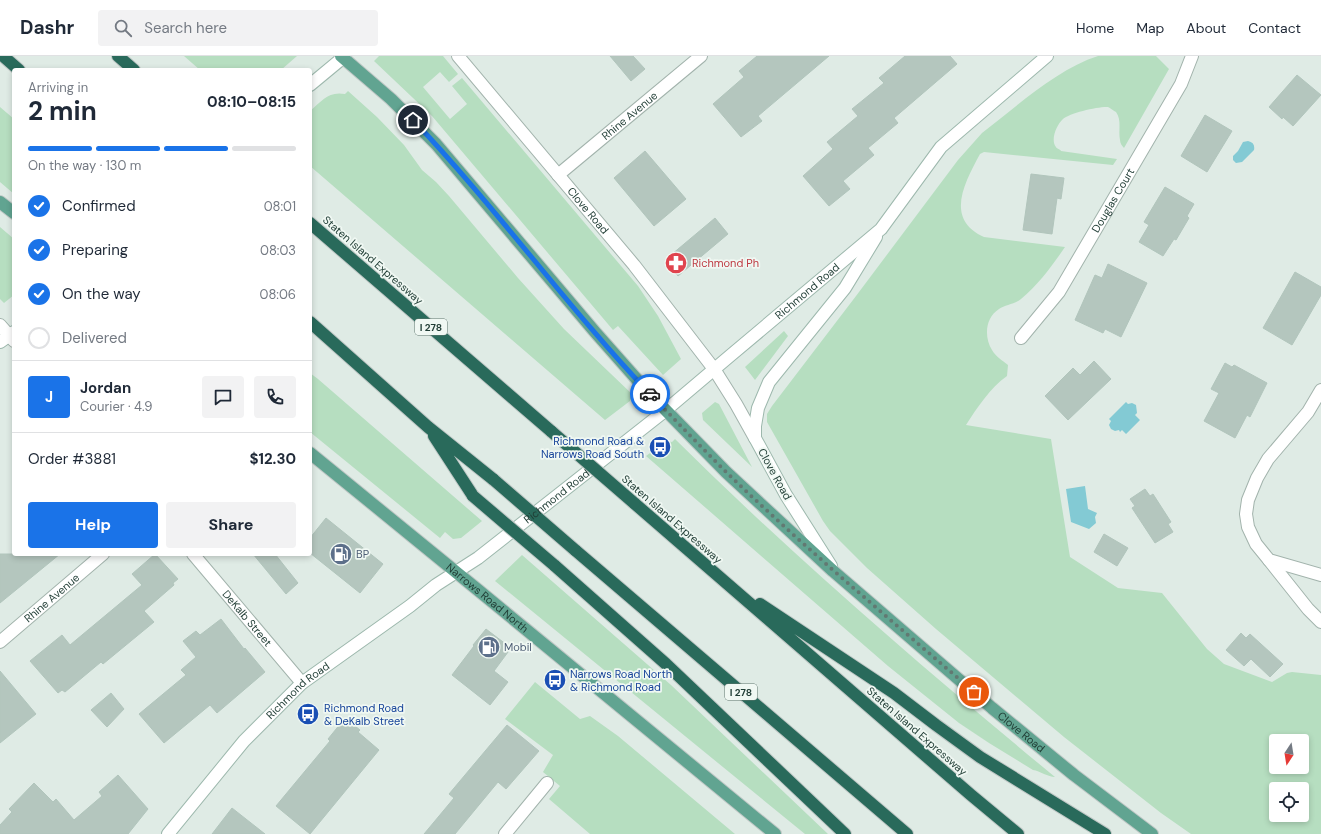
<!DOCTYPE html>
<html lang="en">
<head>
<meta charset="utf-8">
<style>
  body { margin:0; font-family:"DM Sans",sans-serif; background:#f2f2f3; color:#1f2937; height:100vh; display:flex; flex-direction:column; font-size:15px; white-space:nowrap }
  * { box-sizing:border-box; margin:0 }
  p { font-size:13px; color:#747a83 }
  .icon { flex:none; width:22px; height:22px; fill:none; stroke:currentColor; stroke-width:2; stroke-linecap:round; stroke-linejoin:round }
  .map { position:relative; flex:1; overflow:hidden }
  .sheet { position:absolute; left:12px; top:12px; width:300px; height:488px; display:flex; flex-direction:column; background:#fff; border-radius:4px; box-shadow:0 2px 6px #0003 }
  .sheet>* { flex:none }
  .needle { width:26px; rotate:192deg }
  .tools { position:absolute; left:1269px; top:678px; display:grid; gap:8px }
  .tools a { display:grid; place-items:center; width:40px; height:40px; border-radius:4px; background:#fff; box-shadow:0 2px 6px #0003; font-size:20px }
  .pin { position:absolute; display:grid; place-items:center; width:34px; height:34px; color:#fff; margin:-17px; border:2px solid #fff; border-radius:50%; box-shadow:0 1px 4px #0007 }
  .courier { position:absolute; display:grid; place-items:center; width:40px; height:40px; margin:-20px; border:3px solid #1a73e8; border-radius:50%; background:#fff; color:#222; box-shadow:0 1px 5px #0007 }
  .overview em { font-style:normal; font-weight:700 }
  .overview div { display:flex; flex-direction:column-reverse }
  .overview { display:flex; align-items:center; justify-content:space-between; height:68px; padding:0 16px }
  h1 { font-size:26px; font-weight:700; line-height:30px }
  .bar { display:grid; grid-template-columns:repeat(4,1fr); gap:6px 4px; align-content:center; height:48px; padding:0 16px }
  .bar i { height:5px; border-radius:3px; background:#e0e1e3 }
  .bar .active { background:#1a73e8 }
  .bar p { grid-column:span 4 }
  .line { display:flex; align-items:center; gap:10px; padding:0 16px; border-top:1px solid #e0e1e3 }
  .line div { flex:1 }
  .round { display:grid; place-items:center; flex:none; width:42px; height:42px; border-radius:4px; background:#f2f2f3 }
  ol { padding:0 16px; list-style:none }
  li { display:flex; align-items:center; gap:12px; height:44px }
  li p { margin-inline-start:auto }
  li .icon { padding:4px; border-radius:50%; background:#1a73e8; color:#fff; stroke-width:4 }
  li:last-child { color:#747a83 }
  li i { width:22px; height:22px; border:2px solid #e0e1e3; border-radius:50% }
  .primary-button { display:flex; gap:8px; margin-top:auto; padding:8px 16px }
  .primary-button a { flex:1; height:46px; border-radius:4px; background:#1a73e8; color:#fff; font-size:16px; font-weight:700; line-height:46px; text-align:center }
  .primary-button a+a { background:#f2f2f3; color:#1f2937 }
  header { display:flex; align-items:center; gap:24px; box-sizing:border-box; height:56px; padding:0 20px; background:#fff; border-bottom:1px solid #e0e1e3 }
  header strong { font-size:19px }
  nav { display:flex; gap:22px; margin-inline-start:auto; font-size:14px }
  .search { width:280px; height:36px; background:#f2f2f3; display:flex; align-items:center; gap:10px; box-sizing:border-box; padding:0 14px; border-radius:4px; color:#747a83; font-size:15px }
  .map>svg:first-child { display:block }
  .green { fill:#b6dec0; fill-rule:evenodd }
  .water { fill:#83cad4 }
  .building { fill:#b4c6be; stroke:#b1c5bc }
  .lines { fill:none; stroke-linecap:round; stroke-linejoin:round }
  .minor-casing { stroke:#a2b3ac; stroke-width:14 }
  .tertiary-casing { stroke:#a2b3ac; stroke-width:14 }
  .secondary-casing { stroke:#9db8ad; stroke-width:14 }
  .primary-casing { stroke:#c0c8c6; stroke-width:14 }
  .motorway-casing { stroke:#c0c8c6; stroke-width:14 }
  .minor { stroke:#fff; stroke-width:12 }
  .tertiary { stroke:#fff; stroke-width:12 }
  .secondary { stroke:#fff; stroke-width:12 }
  .primary { stroke:#61a491; stroke-width:12 }
  .motorway { stroke:#296a5b; stroke-width:12 }
  .motorway-bridge-casing { stroke:#c0c8c6; stroke-width:14; stroke-linecap:butt }
  .motorway-bridge { stroke:#296a5b; stroke-width:12 }
  .done { stroke:#627972; stroke-width:4; stroke-dasharray:0 7.2 }
  .route { stroke:#1a73e8; stroke-width:5 }
  .labels { text-anchor:middle; dominant-baseline:central; stroke-width:3.5; stroke-linejoin:round; paint-order:stroke }
  .shield { fill:#f0f8f3; stroke:#5e746d; stroke-width:1 }
  .shield-label { font-size:10px; font-weight:bold; fill:#1f3c34 }
  .street-label { font-size:11px; fill:#1f3c34; stroke:#f0f8f3 }
  .health-label { font-size:11px; fill:#be3a42; stroke:#f0f8f3; text-anchor:start }
  .transit-label { font-size:11px; fill:#164399; stroke:#f0f8f3; text-anchor:start }
  .service-label { font-size:11px; fill:#4e5e75; stroke:#f0f8f3; text-anchor:start }
</style>
</head>
<body>
<header>
<strong>Dashr</strong>
<div class="search"><svg class="icon" aria-label="search" viewBox="0 0 24 24"><circle cx="10" cy="10" r="6"/><path d="M15 15l6 6"/></svg>Search here</div>
<nav><a>Home</a><a>Map</a><a>About</a><a>Contact</a></nav>
</header>
<div class="map">
<svg width="1321" height="778" viewBox="0 0 1321 778">
  <rect width="100%" height="100%" fill="#dfebe5"/>
  <path class="green" d="M 184,0 L 297,0 L 281,14 L 200,14 Z
    M 379,0 L 443,0 L 458,18 L 449,26 L 440,16 L 423,31 L 450,63 L 467,48 L 452,30 L 462,22 L 638,230 L 658,260 L 681,303 L 663,319 L 618,270 L 613,274 L 432,60 L 374,5 Z
    M 1098,0 L 1156,0 L 1169,13 L 1124,92 C 1122,90 1120,87 1120,84 C 1118,75 1122,64 1116,56 C 1114,55 1110,52 1108,51 C 1100,50 1069,57 1063,63 C 1057,68 1050,84 1056,91 C 1056,92 1061,94 1061,95 L 1117,103 L 1113,109 L 984,96 L 980,98 C 965,126 944,163 984,181 L 1065,191 C 1052,210 1039,228 1021,243 C 1015,248 1005,249 999,253 C 985,262 984,281 992,294 C 996,301 1002,304 1008,309 L 1007,320 C 990,332 977,352 966,369 L 1051,383 L 1070,501 L 1118,532 L 1162,537 L 1207,593 L 1224,608 L 1272,626 L 1287,617 L 1292,616 L 1321,619 L 1321,778 L 1191,778 L 1161,757 L 1064,681 L 936,573 L 867,512 L 830,475 L 823,465 L 767,366 L 767,358 L 772,350 L 856,240 L 958,104 L 982,77 C 1016,51 1057,13 1098,0 ZM 1276,685 L 1302,685 L 1302,711 L 1276,711 ZM 1276,733 L 1302,733 L 1302,759 L 1276,759 Z
    M 348,35 L 377,61 L 404,89 L 422,114 L 436,126 L 449,140 L 518,222 L 564,273 L 633,339 L 630,345 L 605,364 L 310,110 L 310,55 C 322,45 328,35 345,38 Z
    M 0,51 L 14,63 L 14,138 L 0,126 Z
    M 0,171 L 14,183 L 14,239 L 4,247 L 0,243 Z
    M 784,275 L 788,280 L 755,324 L 745,311 Z
    M 310,317 L 318,323 L 482,465 L 461,482 L 453,483 L 445,476 L 440,482 L 310,376 Z
    M 715,346 L 719,348 L 752,411 L 703,364 L 702,357 Z
    M 675,383 C 795,502 924,613 1055,721 C 1048,721 1040,715 1033,714 L 989,687 L 959,667 L 888,610 L 646,400 L 665,386 L 667,385 L 672,386 Z
    M 522,499 L 671,629 L 828,778 L 805,778 L 495,525 Z
    M 535,626 L 580,663 L 590,660 L 618,680 L 735,778 L 590,778 L 549,743 L 560,730 L 543,716 L 553,699 L 505,663 Z"/>
  <path class="water" d="M 1248,85 C 1253,86 1255,89 1254,94 L 1242,106 L 1236,107 L 1233,104 L 1233,100 L 1238,95 L 1243,86 Z
    M 1126,346 L 1128,348 L 1132,347 L 1136,349 L 1137,357 L 1135,359 L 1140,364 L 1126,378 L 1122,374 L 1120,376 L 1119,374 L 1115,375 L 1111,373 L 1109,369 L 1111,365 L 1109,363 Z
    M 1085,430 L 1088,453 L 1097,457 L 1095,461 L 1096,467 L 1089,473 L 1071,466 L 1066,433 Z"/>
  <path class="building" d="M 610,0 L 633,0 L 645,13 L 631,25 Z
    M 757,0 L 829,0 L 758,60 L 762,65 L 741,81 L 713,48 L 744,21 L 739,15 Z
    M 905,0 L 950,0 L 957,8 L 894,62 L 898,67 L 868,92 L 874,99 L 843,125 L 850,133 L 829,150 L 803,120 L 833,93 L 827,86 L 858,60 L 852,53 L 884,27 L 879,22 Z
    M 1297,19 L 1321,39 L 1293,70 L 1283,61 L 1282,63 L 1269,51 Z
    M 1205,59 L 1232,75 L 1207,116 L 1181,100 Z
    M 645,95 L 686,143 L 654,170 L 614,122 Z
    M 1031,118 L 1064,122 L 1061,143 L 1057,142 L 1052,178 L 1023,174 Z
    M 1165,131 L 1194,148 L 1187,160 L 1189,162 L 1176,184 L 1174,183 L 1163,200 L 1139,186 L 1149,169 L 1144,166 Z
    M 715,162 L 728,178 L 678,220 L 665,204 Z
    M 1108,208 L 1147,227 L 1121,281 L 1105,273 L 1103,277 L 1075,264 L 1095,219 L 1102,222 Z
    M 1295,216 L 1321,231 L 1321,239 L 1292,289 L 1263,272 Z
    M 1094,305 L 1111,323 L 1068,364 L 1045,340 L 1073,312 L 1080,319 Z
    M 1225,307 L 1232,311 L 1234,309 L 1267,327 L 1250,361 L 1247,359 L 1235,382 L 1204,365 L 1219,337 L 1211,333 Z
    M 1145,433 L 1150,440 L 1153,438 L 1171,466 L 1168,468 L 1173,476 L 1155,487 L 1132,452 L 1135,450 L 1130,443 Z
    M 326,462 L 383,508 L 360,537 L 310,497 L 310,482 Z
    M 1104,478 L 1128,492 L 1117,510 L 1094,496 Z
    M 0,498 L 60,498 L 0,547 Z
    M 155,498 L 178,523 L 173,527 L 174,529 L 144,555 L 154,566 L 103,608 L 101,606 L 65,636 L 62,634 L 58,637 L 30,605 L 62,579 L 70,589 L 142,529 L 132,518 Z
    M 253,498 L 275,498 L 298,527 L 286,538 Z
    M 221,563 L 244,593 L 245,592 L 265,616 L 217,657 L 210,649 L 164,687 L 139,658 L 186,619 L 181,614 L 196,601 L 183,585 L 196,575 L 200,579 Z
    M 486,573 L 511,592 L 494,615 L 508,626 L 490,649 L 452,619 L 474,590 L 473,589 Z
    M 1241,577 L 1246,582 L 1250,578 L 1283,608 L 1270,621 L 1251,603 L 1244,610 L 1226,594 Z
    M 0,615 L 36,658 L 0,687 Z
    M 111,637 L 124,653 L 107,671 L 91,654 Z
    M 345,662 L 360,674 L 358,676 L 379,694 L 310,778 L 276,750 L 330,685 L 328,683 Z
    M 507,669 L 539,695 L 506,733 L 498,726 L 455,778 L 424,778 L 454,742 L 449,738 Z
    M 118,719 L 148,753 L 128,778 L 0,778 L 0,769 L 12,756 L 9,753 L 34,727 L 53,746 L 56,743 L 74,764 L 102,740 L 99,736 Z
    M 232,752 L 265,778 L 212,778 Z"/>
  <g class="lines">
    <g class="minor-casing">
      <g id="minor">
        <path id="s1" d="M 558,119 L 701,0"/>
        <path d="M 0,269 L 14,285"/>
        <path id="s2" d="M 1021,282 L 1059,236 L 1181,28 L 1192,0"/>
        <path d="M 1321,334 L 1308,356 L 1268,403 L 1257,422 L 1248,444 L 1246,458 L 1248,471 L 1256,488 L 1269,504 L 1321,519"/>
        <path id="s3" d="M 193,498 L 302,627"/>
        <path d="M 1269,504 L 1308,553 L 1321,566"/>
        <path id="s4" d="M 0,586 L 103,498"/>
        <path d="M 505,778 L 547,727"/>
      </g>
    </g>
    <g class="tertiary-casing">
      <g id="tertiary">
        <path id="s5" d="M 458,0 L 634,209 L 714,313 L 736,348 L 755,382"/>
      </g>
    </g>
    <g class="secondary-casing">
      <g id="secondary">
        <path d="M 310,29 L 345,0"/>
        <path d="M 0,286 L 14,276"/>
        <path d="M 831,510 L 786,439 L 755,382 L 755,370 L 758,352 L 769,326 L 845,232 L 876,181"/>
        <path id="s6" d="M 168,778 L 244,685 L 302,627 L 410,550 L 436,529 L 478,502 L 666,354 L 731,299 L 881,173 L 941,91 L 1047,0"/>
      </g>
    </g>
    <g class="primary-casing">
      <g id="primary">
        <path id="s7" d="M 341,0 L 391,43 L 436,88 L 595,276 L 648,336 L 726,416 L 833,515 L 992,652 L 1074,719 L 1152,778"/>
        <path d="M 0,146 L 14,157"/>
        <path id="s8" d="M 310,397 L 478,534 L 775,778"/>
      </g>
    </g>
    <g class="motorway-casing">
      <path id="motorway" d="M 3,0 L 19,14
        M 118,0 L 134,14
        M 310,167 L 552,376
        M 310,266 L 428,371 L 494,424
        M 434,380 L 473,440
        M 634,447 L 971,739 L 1018,778
        M 575,494 L 907,778
        M 554,509 L 666,608 L 845,778
        M 760,548 L 894,637 L 936,669 L 980,701 L 1105,778"/>
    </g>
    <use href="#minor" class="minor"/>
    <use href="#tertiary" class="tertiary"/>
    <use href="#secondary" class="secondary"/>
    <use href="#primary" class="primary"/>
    <use href="#motorway" class="motorway"/>
    <g class="motorway-bridge-casing">
      <path id="motorway-bridge" d="M 552,376 L 634,447
        M 494,424 L 575,494
        M 473,440 L 554,509"/>
    </g>
    <use href="#motorway-bridge" class="motorway-bridge"/>
  </g>
  <g class="lines">
    <path class="done" d="M 650,338 C 676,365 701,391 727,417 C 806,493 891,564 974,636"/>
    <path class="route" d="M 413,64 C 496,151 567,251 650,338"/>
  </g>
  <defs>
    <g id="pharmacy-disc" transform="scale(1.15)"><circle r="9.5" fill="#e0444e" stroke="#f0f8f3"/><path d="M-2-6h4v4h4v4h-4v4h-4v-4h-4v-4h4Z" fill="#fff"/></g>
    <g id="bus-disc" transform="scale(1.15)"><circle r="9.5" fill="#1a4fb4" stroke="#f0f8f3"/><path d="M-5-6H5V4H4V6H2V4H-2V6H-4V4H-5ZM-3.5-4V0h7V-4ZM-3.5 1.2v1.5H-2V1.2ZM2 1.2v1.5H3.5V1.2Z" fill="#fff"/></g>
    <g id="fuel-disc" transform="scale(1.15)"><circle r="9.5" fill="#5c6f8a" stroke="#f0f8f3"/><path d="M-5.5-6h7V0h2V4h1.3V-2.5L3-4.5l.8-.8L6-3V5H2.5V1h-1V6h-7ZM-4.2-4.7v3.2H.2V-4.7Z" fill="#fff"/></g>
  </defs>
  <g fill-rule="evenodd">
    <use href="#pharmacy-disc" x="676" y="207"/>
    <use href="#bus-disc" x="660" y="391"/>
    <use href="#fuel-disc" x="341" y="498"/>
    <use href="#fuel-disc" x="489" y="591"/>
    <use href="#bus-disc" x="555" y="624"/>
    <use href="#bus-disc" x="308" y="658"/>
  </g>
  <g class="labels">
    <g class="shield">
      <rect x="415" y="263" width="32" height="16" rx="3"/>
      <rect x="725" y="628" width="32" height="16" rx="3"/>
    </g>
    <g class="shield-label">
      <text x="431" y="271">I 278</text>
      <text x="741" y="636">I 278</text>
    </g>
    <g class="street-label">
      <text stroke="none"><textPath href="#s1" startOffset="93">Rhine Avenue</textPath></text>
      <text stroke="none"><textPath href="#s2" startOffset="166">Douglas Court</textPath></text>
      <text stroke="none"><textPath href="#s5" startOffset="202">Clove Road</textPath></text>
      <text transform="translate(373 204) rotate(41)">Staten Island Expressway</text>
      <text stroke="none"><textPath href="#s6" startOffset="842">Richmond Road</textPath></text>
      <text transform="translate(775 418) rotate(61)">Clove Road</text>
      <text stroke="none"><textPath href="#s6" startOffset="518">Richmond Road</textPath></text>
      <text transform="translate(672 463) rotate(41)">Staten Island Expressway</text>
      <text stroke="none"><textPath href="#s4" startOffset="68">Rhine Avenue</textPath></text>
      <text stroke="none"><textPath href="#s8" startOffset="229">Narrows Road North</textPath></text>
      <text stroke="none"><textPath href="#s3" startOffset="84">DeKalb Street</textPath></text>
      <text stroke="none"><textPath href="#s6" startOffset="194">Richmond Road</textPath></text>
      <text transform="translate(917 675) rotate(41)">Staten Island Expressway</text>
      <text stroke="none"><textPath href="#s7" startOffset="961">Clove Road</textPath></text>
    </g>
    <g class="health-label">
      <text x="692" y="207">Richmond Ph</text>
    </g>
    <g class="transit-label">
      <text x="644" y="385" text-anchor="end">Richmond Road &amp;<tspan x="644" dy="13">Narrows Road South</tspan></text>
      <text x="570" y="618">Narrows Road North<tspan x="570" dy="13">&amp; Richmond Road</tspan></text>
      <text x="324" y="652">Richmond Road<tspan x="324" dy="13">&amp; DeKalb Street</tspan></text>
    </g>
    <g class="service-label">
      <text x="356" y="498">BP</text>
      <text x="504" y="591">Mobil</text>
    </g>
  </g>
</svg>
<div class="tools">
<a><svg class="needle" viewBox="-14 -14 28 28"><path d="M0-13l5 13h-10z" fill="#e53935"/><path d="M0 13l5-13h-10z" fill="#747a83"/></svg></a>
<a><svg class="icon" aria-label="locate" viewBox="0 0 24 24"><circle cx="12" cy="12" r="6"/><path d="M12 2v4M12 18v4M2 12h4M18 12h4"/></svg></a>
</div>
<div class="pin" style="left:974px;top:636px;background:#ea580c"><svg class="icon" aria-label="bag" viewBox="0 0 24 24"><path d="M5 8h14l-1 12H6zM9 8a3 3 0 0 1 6 0"/></svg></div>
<div class="pin" style="left:413px;top:64px;background:#1f2937"><svg class="icon" aria-label="home" viewBox="0 0 24 24"><path d="M3 11l9-7 9 7M6 9v11h12V9"/></svg></div>
<div class="courier" style="left:650px;top:338px"><svg class="icon" aria-label="car" viewBox="0 0 24 24"><path d="M5 17H2v-5l4-1 3-4h7l3 4 3 1v5h-3M9 17h6M6 11h13"/><circle cx="7" cy="17" r="2"/><circle cx="17" cy="17" r="2"/></svg></div>
<section class="sheet">
<div class="overview"><div><h1>2 min</h1><p>Arriving in</p></div><em>08:10–08:15</em></div>
<div class="bar"><i class="active"></i><i class="active"></i><i class="active"></i><i></i><p>On the way · 130 m</p></div>
<ol>
<li><svg class="icon" aria-label="check" viewBox="0 0 24 24"><path d="M5 12l5 5 9-10"/></svg>Confirmed<p>08:01</p></li>
<li><svg class="icon" aria-label="check" viewBox="0 0 24 24"><path d="M5 12l5 5 9-10"/></svg>Preparing<p>08:03</p></li>
<li><svg class="icon" aria-label="check" viewBox="0 0 24 24"><path d="M5 12l5 5 9-10"/></svg>On the way<p>08:06</p></li>
<li><i></i>Delivered</li>
</ol>
<div class="line" style="height:72px"><b class="round" style="background:#1a73e8;color:#fff">J</b><div><b>Jordan</b><p>Courier · 4.9</p></div><a class="round"><svg class="icon" aria-label="chat" viewBox="0 0 24 24"><path d="M4 5h16v11H9l-5 4z"/></svg></a><a class="round"><svg class="icon" aria-label="phone" viewBox="0 0 24 24"><path d="M5 4h4l2 5-3 2q2 4 5 5l2-3 5 2v4C11 20 4 13 5 4z"/></svg></a></div>
<div class="line" style="height:52px"><div>Order #3881</div><b>$12.30</b></div>
<div class="primary-button"><a>Help</a><a>Share</a></div>
</section>
</div>
</body>
</html>
